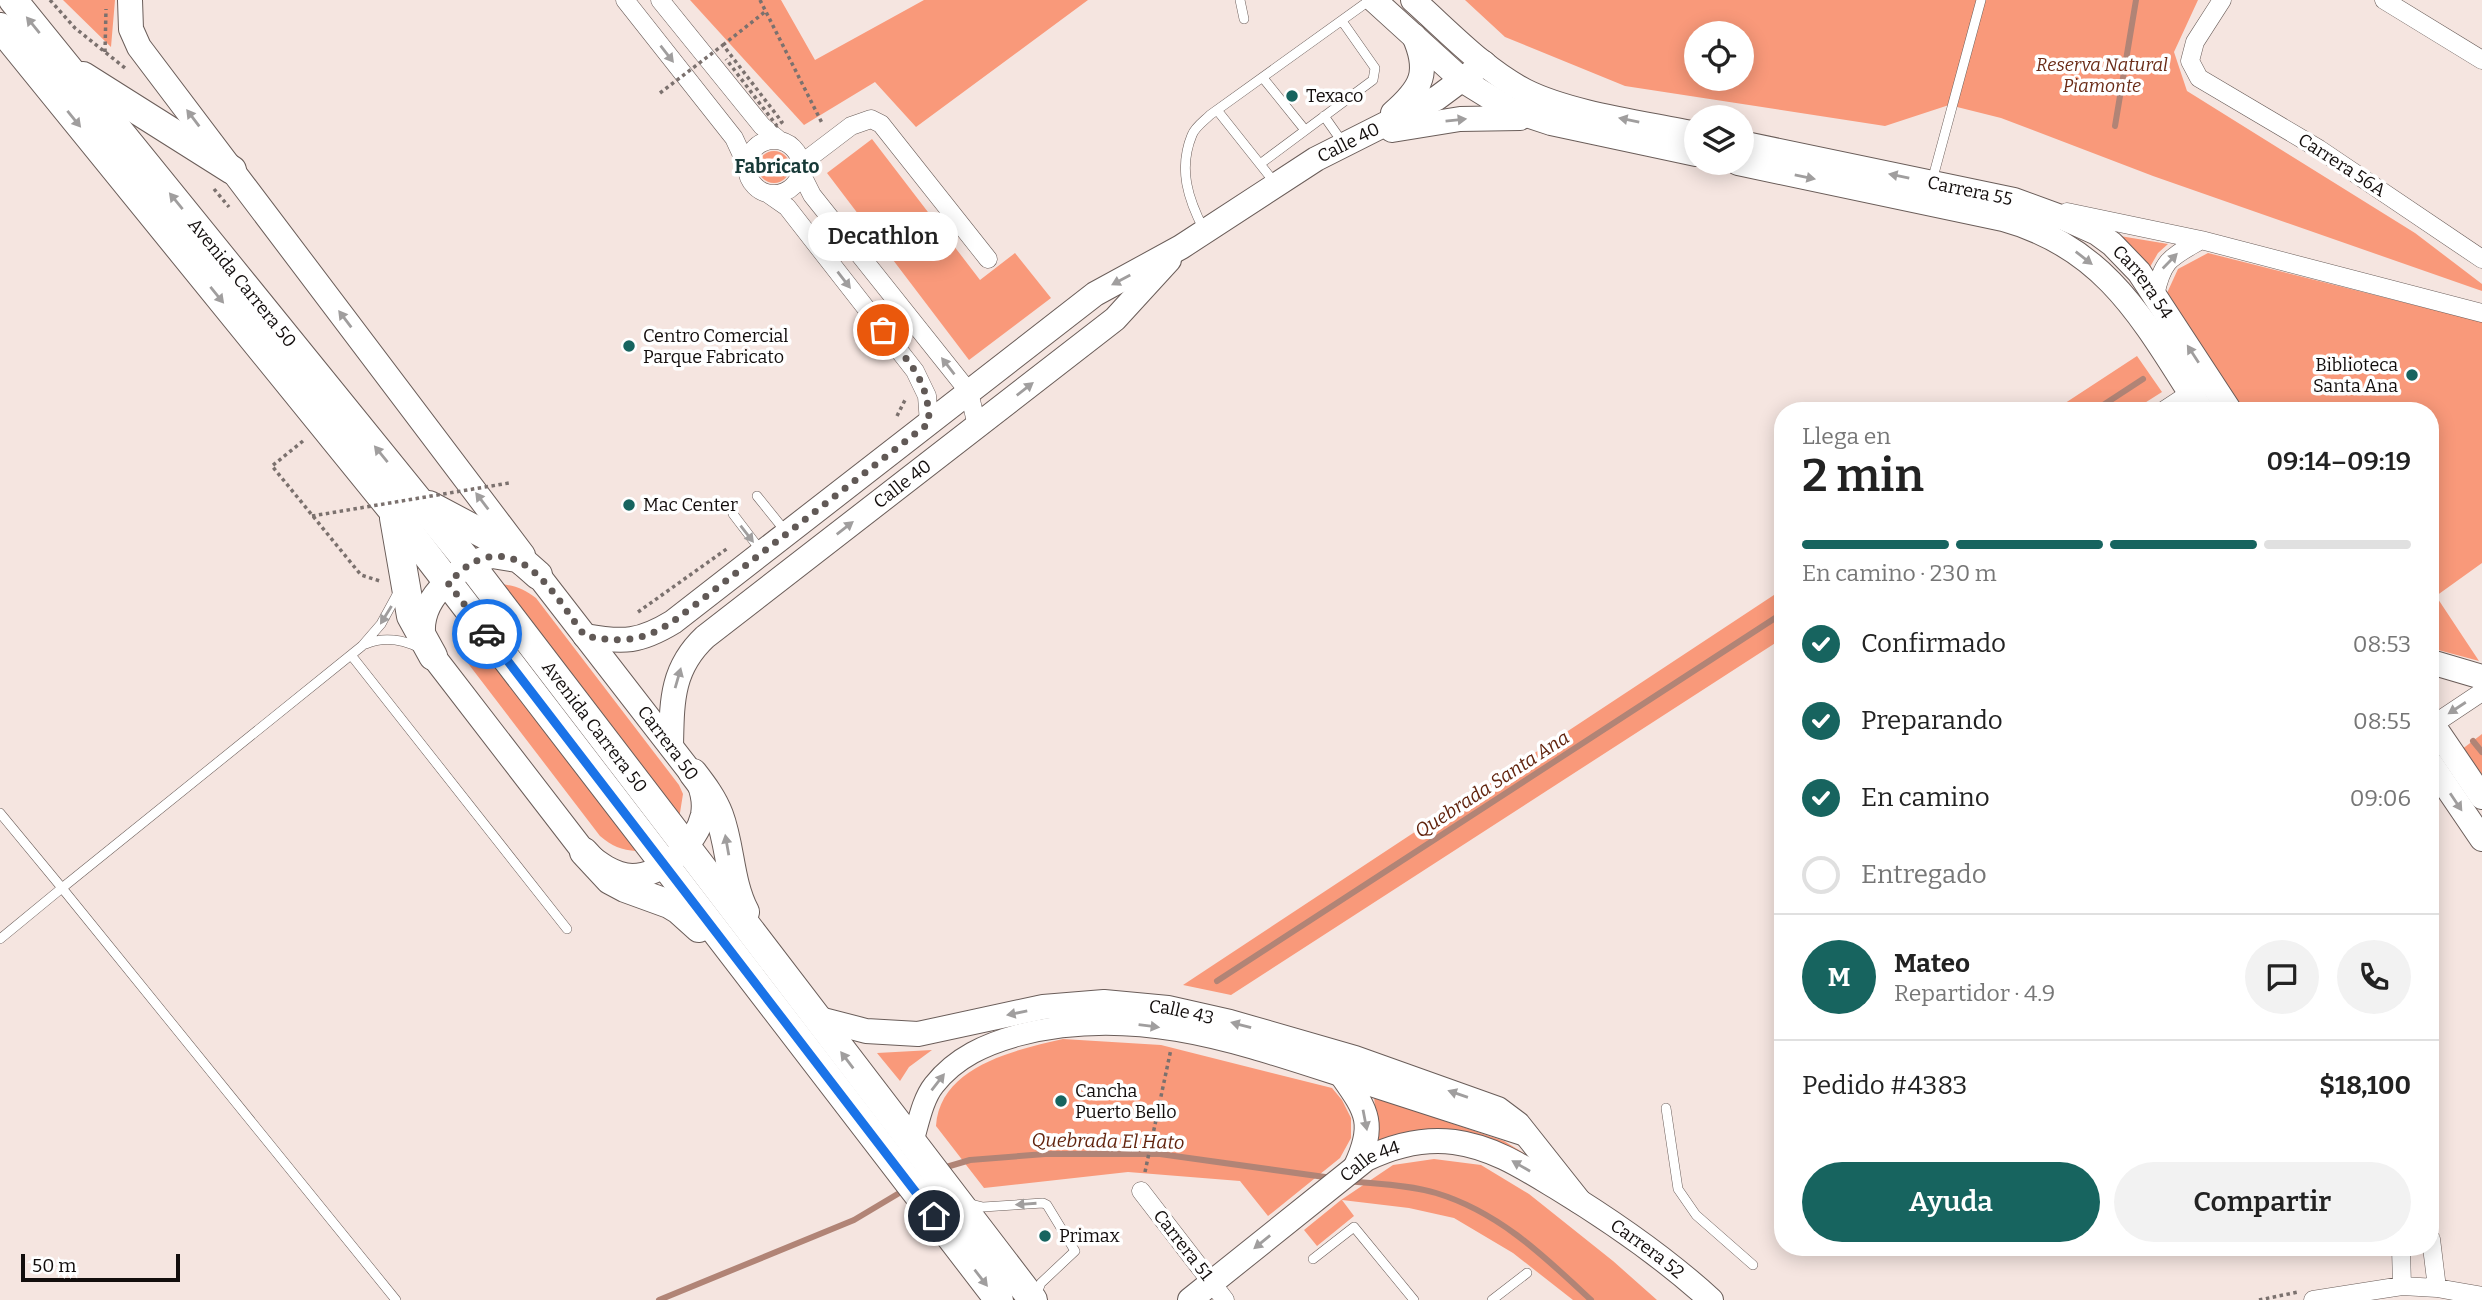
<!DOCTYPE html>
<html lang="es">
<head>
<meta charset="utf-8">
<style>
  body { margin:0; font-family:Bitter,serif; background:#f2f2f2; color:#222; height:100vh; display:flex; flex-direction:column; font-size:26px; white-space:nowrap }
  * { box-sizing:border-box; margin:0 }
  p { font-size:23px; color:#767676 }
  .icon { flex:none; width:38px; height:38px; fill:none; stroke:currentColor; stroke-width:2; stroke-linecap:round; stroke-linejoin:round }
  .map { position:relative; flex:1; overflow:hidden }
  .details { position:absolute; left:1774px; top:402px; width:665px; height:854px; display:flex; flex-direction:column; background:#fff; border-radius:28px; box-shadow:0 4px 18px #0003 }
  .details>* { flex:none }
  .controls { position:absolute; left:1684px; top:21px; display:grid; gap:14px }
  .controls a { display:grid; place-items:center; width:70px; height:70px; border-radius:50%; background:#fff; box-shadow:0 4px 18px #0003; font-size:35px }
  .scale { position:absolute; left:21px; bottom:18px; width:159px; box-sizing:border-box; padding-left:7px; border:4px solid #120d0c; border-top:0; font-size:19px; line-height:24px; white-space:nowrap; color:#120d0c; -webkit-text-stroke:5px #fff; paint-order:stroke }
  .pin { position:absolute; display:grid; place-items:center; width:60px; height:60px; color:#fff; margin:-30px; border:4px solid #fff; border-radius:50%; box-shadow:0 2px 7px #0007 }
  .courier { position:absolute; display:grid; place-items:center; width:70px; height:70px; margin:-35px; border:5px solid #1a73e8; border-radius:50%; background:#fff; color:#222; box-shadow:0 2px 9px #0007 }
  .bubble { position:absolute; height:49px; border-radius:24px; background:#fff; box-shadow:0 4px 18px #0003; font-size:23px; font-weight:600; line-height:49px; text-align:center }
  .overview em { font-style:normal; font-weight:600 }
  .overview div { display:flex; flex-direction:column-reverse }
  .overview { display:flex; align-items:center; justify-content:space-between; height:119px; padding:0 28px }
  h1 { font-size:46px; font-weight:600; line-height:52px }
  .bar { display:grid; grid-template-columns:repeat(4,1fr); gap:10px 7px; align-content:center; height:84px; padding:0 28px }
  .bar i { height:9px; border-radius:5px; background:#e0e0e0 }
  .bar .current { background:#17645f }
  .bar p { grid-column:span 4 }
  .line { display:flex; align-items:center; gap:18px; padding:0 28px; border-top:2px solid #e0e0e0 }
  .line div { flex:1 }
  .round { display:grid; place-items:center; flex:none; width:74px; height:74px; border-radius:37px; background:#f2f2f2 }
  ol { padding:0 28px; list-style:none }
  li { display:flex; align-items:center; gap:21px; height:77px }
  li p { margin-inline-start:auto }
  li .icon { padding:7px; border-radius:50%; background:#17645f; color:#fff; stroke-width:4 }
  li:last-child { color:#767676 }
  li i { width:38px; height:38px; border:4px solid #e0e0e0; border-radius:50% }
  .primary-button { display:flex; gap:14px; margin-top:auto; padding:14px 28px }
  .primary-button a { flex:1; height:80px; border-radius:42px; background:#17645f; color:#fff; font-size:28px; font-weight:600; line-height:80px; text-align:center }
  .primary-button a+a { background:#f2f2f2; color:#222 }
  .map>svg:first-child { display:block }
  .green { fill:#f9997a; fill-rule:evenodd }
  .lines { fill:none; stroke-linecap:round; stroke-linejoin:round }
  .stream { stroke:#b18476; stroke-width:6 }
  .service-casing { stroke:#6a5d59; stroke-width:10 }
  .minor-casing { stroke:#6a5d59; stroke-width:19 }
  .tertiary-casing { stroke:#6a5d59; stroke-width:23 }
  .secondary-casing { stroke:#6a5d59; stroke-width:26 }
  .primary-casing { stroke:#6a5d59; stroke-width:30 }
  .path { stroke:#7b716e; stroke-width:3.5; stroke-dasharray:3.5 3.5; stroke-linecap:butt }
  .service { stroke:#fff; stroke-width:9 }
  .minor { stroke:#fff; stroke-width:18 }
  .tertiary { stroke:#fff; stroke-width:21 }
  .secondary { stroke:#fff; stroke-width:24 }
  .primary { stroke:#fff; stroke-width:28 }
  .path-bridge { stroke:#7b716e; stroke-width:3.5; stroke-dasharray:3.5 3.5; stroke-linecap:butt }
  .oneway { fill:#a09e9e }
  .done { stroke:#615956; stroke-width:7; stroke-dasharray:0 12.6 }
  .route { stroke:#1a73e8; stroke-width:9 }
  .poi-dot { fill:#17645f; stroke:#fff; stroke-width:2.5 }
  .labels { text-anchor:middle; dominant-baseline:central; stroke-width:7; stroke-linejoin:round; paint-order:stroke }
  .park-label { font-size:18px; font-style:italic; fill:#6a2b16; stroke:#fff }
  .poi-label { font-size:18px; fill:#120d0c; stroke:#fff; text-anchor:start }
  .street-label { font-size:18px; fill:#120d0c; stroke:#fff }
  .neighbourhood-label { font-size:19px; font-weight:bold; fill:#173937; stroke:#fff }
  .water-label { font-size:19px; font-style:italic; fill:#62240e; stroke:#fff }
</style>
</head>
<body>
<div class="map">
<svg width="2482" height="1300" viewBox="0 0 2482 1300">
  <rect width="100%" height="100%" fill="#f5e5e0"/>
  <path class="green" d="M 63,0 L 115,0 L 111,47 Z
    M 690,0 L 781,0 L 815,60 L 924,0 L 1088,0 L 916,127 L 875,82 L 804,125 Z
    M 1465,0 L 2198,0 L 2174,52 L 2187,91 L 2415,233 L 2482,284 L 2482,291 L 2153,176 L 2001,118 L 1949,105 L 1885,126 L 1625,86 L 1505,37 ZM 1696,33 L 1741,33 L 1741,79 L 1696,79 Z
    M 872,139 L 980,280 L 1015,253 L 1051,298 L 969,360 L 827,173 Z
    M758 167a16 16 0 1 1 32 0a16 16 0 1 1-32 0Z
    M 2120,236 L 2168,244 L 2158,253 L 2150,267 Z
    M 2208,253 L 2482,322 L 2482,563 L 2436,596 L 2479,661 L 2431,648 L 2431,411 L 2242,411 L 2167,293 L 2178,269 Z
    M 2137,356 L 2162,392 L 2132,411 L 2053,411 Z
    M 499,584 C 514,585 524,589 536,598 L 679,785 L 683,794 L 679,819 Z
    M 1783,589 L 1783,638 L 1231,995 L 1183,985 Z
    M 458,616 L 637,851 C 621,850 612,846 600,836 L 457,649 C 453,637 454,628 458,616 Z
    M 2482,734 L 2482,782 L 2461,750 Z
    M 1063,1039 L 1161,1045 L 1332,1088 L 1342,1100 L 1351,1118 L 1351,1138 L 1340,1158 L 1268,1216 L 1240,1181 L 1128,1172 L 984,1188 L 936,1126 C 940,1066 1015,1050 1063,1039 Z
    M 932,1050 L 909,1067 L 900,1081 L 877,1053 Z
    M 1374,1097 L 1504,1141 L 1530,1157 L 1368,1150 L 1376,1117 Z
    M 1434,1159 L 1481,1165 L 1529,1194 L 1613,1261 L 1657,1300 L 1573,1300 L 1513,1253 L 1454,1218 L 1409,1208 L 1342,1200 L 1354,1216 L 1317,1246 L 1304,1230 L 1341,1200 L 1393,1165 Z"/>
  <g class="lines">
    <path class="stream" d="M 2115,126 L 2136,0
      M 2094,411 L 2143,379
      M 2473,741 L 2482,752
      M 1217,981 L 1783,613
      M 943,1168 L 970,1160 L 1045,1154 L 1160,1154 L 1332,1178
      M 1349,1181 C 1376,1184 1410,1185 1436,1193 C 1499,1212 1544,1256 1591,1300
      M 659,1300 L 854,1220 L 906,1189"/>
    <g class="service-casing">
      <path id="service" d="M 1240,0 L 1244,19
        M 1263,78 L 1305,130
        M 1217,110 L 1275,183
        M 1324,116 L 1343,143
        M 1260,164 L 1373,80 L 1375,68 L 1342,21
        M 1932,181 L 1981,0
        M 1204,230 C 1188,199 1178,169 1192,135 C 1195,127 1204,121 1210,115 L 1370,0
        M 757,496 L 786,532
        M 733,514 L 762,552
        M 366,644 C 384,636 404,640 420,648
        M 351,655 L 567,929
        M 0,813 L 62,888 L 0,939
        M 1666,1108 L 1678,1189 L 1696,1215 L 1753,1265
        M 967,1203 L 983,1207 L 1043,1203 L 1047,1205 L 1075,1251 L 1041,1283 L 1036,1295
        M 1313,1259 L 1354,1227 L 1414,1300
        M 396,1300 L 62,888 L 362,646 L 381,624 L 399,591
        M 1492,1300 L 1527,1273"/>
    </g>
    <g class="minor-casing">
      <path id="minor" d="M 625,0 L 734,138 L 747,166
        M 660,0 L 762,126 L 779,140
        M 2222,0 L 2195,42 L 2190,61 L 2199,78 L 2319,149 L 2482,259
        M 2384,0 L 2482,60
        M747 167a27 27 0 1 1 54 0a27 27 0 1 1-54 0Z
        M 801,164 L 851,126 L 871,119 L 881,124 L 988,259
        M 801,173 L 812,195 L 969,392 L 977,426
        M 767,193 L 787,207 L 915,371 L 927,396 L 929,423
        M 2067,212 L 2201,240 L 2482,313
        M 2155,295 C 2163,259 2170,258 2201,240
        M 2163,411 L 2198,388
        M 2431,726 L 2482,692
        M 1141,1191 L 1225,1300
        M 2431,1239 L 2437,1288
        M 2401,1248 L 2402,1286
        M 2313,1300 L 2402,1286 L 2437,1288 L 2482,1296"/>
    </g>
    <g class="tertiary-casing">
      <path id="tertiary" d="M 912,1144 C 918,1125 922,1100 934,1085 C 956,1057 986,1044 1019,1035 C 1140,1004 1247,1046 1360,1082 C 1416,1100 1471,1118 1527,1136"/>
    </g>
    <g class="secondary-casing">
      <g id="secondary">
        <path d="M 130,0 L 131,29 L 139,47 L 523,555"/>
        <path d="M 1374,0 L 1462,80 L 1509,109 L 1551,123 L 1696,154"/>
        <path d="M 1413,0 C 1448,31 1483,69 1525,91 C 1571,114 1644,123 1696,134"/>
        <path d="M 1393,113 C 1422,88 1430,72 1414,36"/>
        <path d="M 1392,130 L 1460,119 L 1520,118"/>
        <path id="s1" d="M 1741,143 L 2014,200 L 2066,219 L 2097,233 L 2112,244 L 2139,272 L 2230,411"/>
        <path d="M 1738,163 L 2003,219 C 2109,248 2146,325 2202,411"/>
        <path d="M 492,556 L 517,560 L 538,575 L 699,783 C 703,793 705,804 703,815 C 697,842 662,876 632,876 C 613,875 598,863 584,852 L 433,656 C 429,649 423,640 423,632 C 421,596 461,564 492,556 Z"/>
        <path id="s2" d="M 585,636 C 624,643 640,642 673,622 L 1095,294 L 1181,247 L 1316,159 L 1437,98 L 1484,63"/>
        <path d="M 2431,662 L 2482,677"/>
        <path d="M 2431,722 L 2482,797"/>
        <path id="s3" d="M 671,746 C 672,702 671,669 705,637 L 1115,319 L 1169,260"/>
        <path d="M 2431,764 L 2482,839"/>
        <path id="s4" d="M 816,1018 L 866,1031 L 918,1034 L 1043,1007 L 1104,1002 L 1168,1008 L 1230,1022 L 1355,1058 L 1498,1109 L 1518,1124 L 1579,1201"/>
        <path d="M 1343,1077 C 1368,1112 1375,1125 1356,1166"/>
        <path id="s5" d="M 1190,1300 L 1366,1159 C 1393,1146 1423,1138 1454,1142 C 1492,1147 1523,1167 1556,1187 C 1610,1220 1664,1257 1711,1300"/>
      </g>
    </g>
    <g class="primary-casing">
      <g id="primary">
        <path id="s6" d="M 13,0 L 470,564 L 1033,1300"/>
        <path d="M 0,27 L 393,511 L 999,1300"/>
        <path d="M 83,76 L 232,170"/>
        <path d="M 429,505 L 504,545 L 538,575"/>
        <path d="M 394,518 L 411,616 L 433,656"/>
        <path d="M 693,773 C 703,786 713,799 719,815 C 731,847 729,881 745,912"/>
        <path d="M 584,852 L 610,880 L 625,888 L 669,904 L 679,910 L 699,928"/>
      </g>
    </g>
    <path class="path" d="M 50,0 L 75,28 L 125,68
      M 760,0 L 822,123
      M 723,45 L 766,11
      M 105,52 L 106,9
      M 214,189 L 229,207
      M 897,416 L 906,398
      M 303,441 L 272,466 L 361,575 L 380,581
      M 638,612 L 728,548
      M 1145,1172 L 1171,1049
      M 2259,1300 L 2298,1292"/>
    <use href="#service" class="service"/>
    <use href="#minor" class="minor"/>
    <use href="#tertiary" class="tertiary"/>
    <use href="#secondary" class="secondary"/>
    <use href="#primary" class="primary"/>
    <path class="path-bridge" d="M 660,93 L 723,45 L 782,122 L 777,126 L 726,59
      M 312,516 L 509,483"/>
  </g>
  <defs><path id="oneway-solid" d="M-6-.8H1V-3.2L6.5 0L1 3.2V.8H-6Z" transform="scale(1.75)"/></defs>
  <g class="oneway">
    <use href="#oneway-solid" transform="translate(33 25) rotate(-129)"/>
    <use href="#oneway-solid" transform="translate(667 54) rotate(52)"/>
    <use href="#oneway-solid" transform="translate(193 118) rotate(-127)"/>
    <use href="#oneway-solid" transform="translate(74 119) rotate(51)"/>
    <use href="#oneway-solid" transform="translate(1456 120) rotate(-6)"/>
    <use href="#oneway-solid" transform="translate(1629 120) rotate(-168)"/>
    <use href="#oneway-solid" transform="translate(1899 176) rotate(-168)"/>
    <use href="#oneway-solid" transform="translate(1805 177) rotate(12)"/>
    <use href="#oneway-solid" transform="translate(176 201) rotate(-129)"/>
    <use href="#oneway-solid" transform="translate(2084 258) rotate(38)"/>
    <use href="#oneway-solid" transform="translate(2170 261) rotate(-46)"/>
    <use href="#oneway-solid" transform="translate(844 280) rotate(52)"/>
    <use href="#oneway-solid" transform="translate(1121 280) rotate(152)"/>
    <use href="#oneway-solid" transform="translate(217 295) rotate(51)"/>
    <use href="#oneway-solid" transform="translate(345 319) rotate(-127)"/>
    <use href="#oneway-solid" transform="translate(2193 354) rotate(-123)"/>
    <use href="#oneway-solid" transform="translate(948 366) rotate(-128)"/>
    <use href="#oneway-solid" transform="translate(1025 389) rotate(-38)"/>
    <use href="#oneway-solid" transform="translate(381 454) rotate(-129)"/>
    <use href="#oneway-solid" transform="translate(482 501) rotate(-127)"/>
    <use href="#oneway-solid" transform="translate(845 528) rotate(-38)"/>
    <use href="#oneway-solid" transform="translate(747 534) rotate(52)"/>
    <use href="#oneway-solid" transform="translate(386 615) rotate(122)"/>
    <use href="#oneway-solid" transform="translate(678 678) rotate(-74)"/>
    <use href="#oneway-solid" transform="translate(2457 708) rotate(147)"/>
    <use href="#oneway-solid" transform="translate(2456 802) rotate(56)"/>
    <use href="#oneway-solid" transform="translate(727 845) rotate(-100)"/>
    <use href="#oneway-solid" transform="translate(1017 1013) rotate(168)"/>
    <use href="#oneway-solid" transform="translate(1241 1025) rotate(-165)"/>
    <use href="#oneway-solid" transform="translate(1149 1026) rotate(7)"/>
    <use href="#oneway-solid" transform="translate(847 1060) rotate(-127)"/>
    <use href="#oneway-solid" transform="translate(938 1082) rotate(-52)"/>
    <use href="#oneway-solid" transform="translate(1458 1094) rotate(-161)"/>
    <use href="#oneway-solid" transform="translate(1365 1120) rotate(79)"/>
    <use href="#oneway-solid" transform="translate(1521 1166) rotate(-150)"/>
    <use href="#oneway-solid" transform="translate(1026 1204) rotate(176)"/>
    <use href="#oneway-solid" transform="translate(1262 1242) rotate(141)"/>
    <use href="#oneway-solid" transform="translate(981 1278) rotate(52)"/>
  </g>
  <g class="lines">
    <path class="done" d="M 487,634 L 448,583 C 457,575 467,564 479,560 C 528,540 560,604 585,636 C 635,645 652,638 691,608 L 929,423 C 929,379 909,363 883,330"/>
    <path class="route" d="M 487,634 L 934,1216"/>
  </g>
  <g class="poi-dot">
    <circle cx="1292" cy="96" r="7"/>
    <circle cx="629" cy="346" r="7"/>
    <circle cx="2412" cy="375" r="7"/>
    <circle cx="629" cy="505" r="7"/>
    <circle cx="1061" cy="1101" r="7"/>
    <circle cx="1045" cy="1236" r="7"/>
  </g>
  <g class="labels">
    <g class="park-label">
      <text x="2102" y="65">Reserva Natural<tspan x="2102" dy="21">Piamonte</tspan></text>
    </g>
    <g class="poi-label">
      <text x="1306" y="96">Texaco</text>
      <text x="643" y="336">Centro Comercial<tspan x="643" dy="21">Parque Fabricato</tspan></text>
      <text x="2398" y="365" text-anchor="end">Biblioteca<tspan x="2398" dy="21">Santa Ana</tspan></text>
      <text x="643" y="505">Mac Center</text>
      <text x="1075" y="1091">Cancha<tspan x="1075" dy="21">Puerto Bello</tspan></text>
      <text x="1059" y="1236">Primax</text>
    </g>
    <g class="street-label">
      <text stroke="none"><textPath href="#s2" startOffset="922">Calle 40</textPath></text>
      <text transform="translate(2342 165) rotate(33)">Carrera 56A</text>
      <text stroke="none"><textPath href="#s1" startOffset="234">Carrera 55</textPath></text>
      <text stroke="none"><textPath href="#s6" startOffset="364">Avenida Carrera 50</textPath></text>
      <text stroke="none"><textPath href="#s1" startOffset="436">Carrera 54</textPath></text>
      <text stroke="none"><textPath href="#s3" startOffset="368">Calle 40</textPath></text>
      <text stroke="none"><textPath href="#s6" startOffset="931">Avenida Carrera 50</textPath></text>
      <text transform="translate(668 743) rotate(53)">Carrera 50</text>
      <text stroke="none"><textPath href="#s4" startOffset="371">Calle 43</textPath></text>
      <text stroke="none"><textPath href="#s5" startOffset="228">Calle 44</textPath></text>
      <text transform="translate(1183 1245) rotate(52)">Carrera 51</text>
      <text stroke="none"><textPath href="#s5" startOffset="539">Carrera 52</textPath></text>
    </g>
    <g class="neighbourhood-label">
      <text x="777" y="166">Fabricato</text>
    </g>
    <g class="water-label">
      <text transform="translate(1492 784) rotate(-33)">Quebrada Santa Ana</text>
      <text transform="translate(1108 1141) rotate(1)">Quebrada El Hato</text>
    </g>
  </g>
</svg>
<div class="controls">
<a><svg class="icon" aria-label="locate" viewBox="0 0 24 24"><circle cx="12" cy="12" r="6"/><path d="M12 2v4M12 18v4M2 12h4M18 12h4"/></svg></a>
<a><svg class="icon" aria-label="layers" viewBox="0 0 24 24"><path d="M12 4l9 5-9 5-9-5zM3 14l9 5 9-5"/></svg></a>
</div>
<div class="scale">50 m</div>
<div class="pin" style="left:883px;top:330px;background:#ea580c"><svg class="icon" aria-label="bag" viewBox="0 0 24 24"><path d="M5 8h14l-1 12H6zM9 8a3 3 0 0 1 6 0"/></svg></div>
<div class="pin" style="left:934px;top:1216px;background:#1f2937"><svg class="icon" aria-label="home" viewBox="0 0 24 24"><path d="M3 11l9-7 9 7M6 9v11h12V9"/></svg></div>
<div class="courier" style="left:487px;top:634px"><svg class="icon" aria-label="car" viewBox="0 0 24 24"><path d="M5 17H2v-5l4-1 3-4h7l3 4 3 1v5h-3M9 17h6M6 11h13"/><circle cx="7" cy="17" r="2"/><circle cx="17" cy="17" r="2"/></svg></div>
<div class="bubble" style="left:808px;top:212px;width:150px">Decathlon</div>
<section class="details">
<div class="overview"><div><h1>2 min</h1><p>Llega en</p></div><em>09:14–09:19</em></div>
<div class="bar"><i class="current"></i><i class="current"></i><i class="current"></i><i></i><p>En camino · 230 m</p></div>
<ol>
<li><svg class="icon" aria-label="check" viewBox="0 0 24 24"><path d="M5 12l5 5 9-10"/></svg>Confirmado<p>08:53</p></li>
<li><svg class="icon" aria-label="check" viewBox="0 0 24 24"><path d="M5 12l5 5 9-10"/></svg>Preparando<p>08:55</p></li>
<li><svg class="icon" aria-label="check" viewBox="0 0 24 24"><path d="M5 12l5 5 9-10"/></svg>En camino<p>09:06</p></li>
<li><i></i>Entregado</li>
</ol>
<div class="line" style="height:126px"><b class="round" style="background:#17645f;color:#fff">M</b><div><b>Mateo</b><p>Repartidor · 4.9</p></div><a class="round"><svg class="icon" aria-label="chat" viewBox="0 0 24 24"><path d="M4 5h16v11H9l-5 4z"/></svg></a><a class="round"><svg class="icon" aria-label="phone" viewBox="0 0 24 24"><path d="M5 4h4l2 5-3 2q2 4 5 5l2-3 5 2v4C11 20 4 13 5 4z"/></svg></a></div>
<div class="line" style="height:91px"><div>Pedido #4383</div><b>$18,100</b></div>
<div class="primary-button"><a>Ayuda</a><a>Compartir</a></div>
</section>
</div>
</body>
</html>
